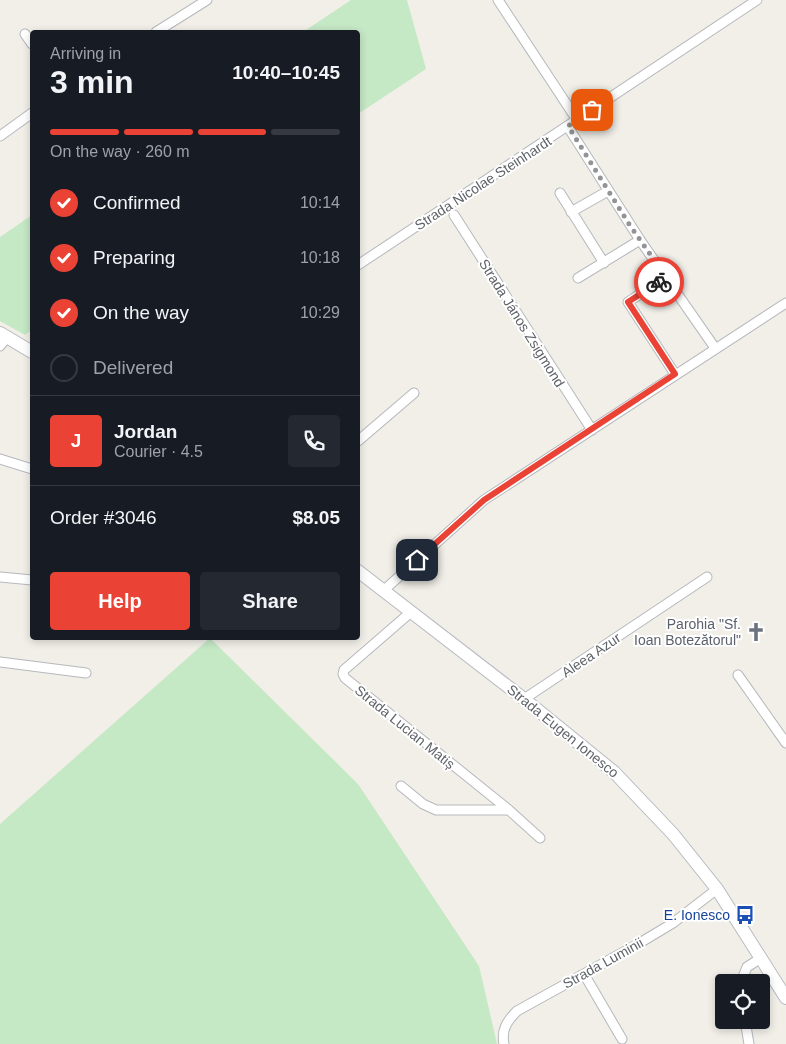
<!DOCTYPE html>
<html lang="en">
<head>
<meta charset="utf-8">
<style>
  body { margin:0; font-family:Arial,sans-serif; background:#242831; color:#f1f3f6; height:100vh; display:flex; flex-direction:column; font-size:19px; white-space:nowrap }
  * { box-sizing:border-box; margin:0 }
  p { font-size:16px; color:#9ea1a6 }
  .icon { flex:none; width:28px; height:28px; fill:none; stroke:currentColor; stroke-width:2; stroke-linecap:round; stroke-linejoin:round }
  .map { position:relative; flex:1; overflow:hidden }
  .panel { position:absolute; left:30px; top:30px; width:330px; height:610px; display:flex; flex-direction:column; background:#171b24; border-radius:5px; box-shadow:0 2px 8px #0003 }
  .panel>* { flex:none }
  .fabs { position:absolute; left:715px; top:974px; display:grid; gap:10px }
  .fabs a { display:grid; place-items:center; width:55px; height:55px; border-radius:5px; background:#171b24; box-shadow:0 2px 8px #0003; font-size:25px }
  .pin { position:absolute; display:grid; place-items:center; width:42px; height:42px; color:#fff; margin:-21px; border-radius:10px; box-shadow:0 2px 8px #0006 }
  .courier { position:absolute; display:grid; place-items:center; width:50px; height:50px; margin:-25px; border:4px solid #ea4335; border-radius:50%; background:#fff; color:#222; box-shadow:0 1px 6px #0007 }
  .head em { font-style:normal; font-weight:600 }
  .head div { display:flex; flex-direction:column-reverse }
  .head { display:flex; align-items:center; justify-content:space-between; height:85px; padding:0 20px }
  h1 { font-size:32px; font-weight:600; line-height:38px }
  .bar { display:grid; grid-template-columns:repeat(4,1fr); gap:8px 5px; align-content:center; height:60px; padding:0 20px }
  .bar i { height:6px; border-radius:4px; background:#363941 }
  .bar .on { background:#ea4335 }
  .bar p { grid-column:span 4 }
  .line { display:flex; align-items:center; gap:12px; padding:0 20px; border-top:1px solid #363941 }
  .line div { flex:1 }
  .round { display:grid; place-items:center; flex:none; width:52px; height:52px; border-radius:5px; background:#242831 }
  ol { padding:0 20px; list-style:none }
  li { display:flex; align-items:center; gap:15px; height:55px }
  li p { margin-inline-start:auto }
  li .icon { padding:5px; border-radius:50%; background:#ea4335; color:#fff; stroke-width:4 }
  li:last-child { color:#9ea1a6 }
  li i { width:28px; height:28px; border:2px solid #363941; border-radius:50% }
  .button { display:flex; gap:10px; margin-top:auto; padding:10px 20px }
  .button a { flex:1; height:58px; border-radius:5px; background:#ea4335; color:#fff; font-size:20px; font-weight:600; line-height:58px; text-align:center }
  .button a+a { background:#242831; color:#f1f3f6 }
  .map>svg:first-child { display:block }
  .green { fill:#c5e8c5 }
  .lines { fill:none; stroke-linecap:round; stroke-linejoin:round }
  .street-casing { stroke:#b5b8bc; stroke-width:11 }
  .secondary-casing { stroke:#b6babf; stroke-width:14 }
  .street { stroke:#fff; stroke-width:9 }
  .secondary { stroke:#fff; stroke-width:12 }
  .done { stroke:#929495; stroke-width:5; stroke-dasharray:0 9 }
  .route { stroke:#ea4335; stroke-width:6 }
  .labels { text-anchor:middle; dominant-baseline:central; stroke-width:4; stroke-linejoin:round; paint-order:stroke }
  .street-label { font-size:14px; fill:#5f6368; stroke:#fff }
  .worship-label { font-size:14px; fill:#5b616d; stroke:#fff; text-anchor:end }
  .transit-label { font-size:14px; fill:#164399; stroke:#fff; text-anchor:end }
</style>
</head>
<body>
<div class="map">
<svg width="786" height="1044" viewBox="0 0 786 1044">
  <rect width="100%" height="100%" fill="#f1efe8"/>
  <path class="green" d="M 351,0 L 407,0 L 426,69 L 358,114 L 358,32 L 303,32 Z
    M 32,215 L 32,330 L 25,335 L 0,321 L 0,237 Z
    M 210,638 L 358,784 L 479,966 L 497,1044 L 0,1044 L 0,824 Z"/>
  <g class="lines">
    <g class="street-casing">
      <path id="street" d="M 498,0 L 577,120
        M 156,32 L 207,0
        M 25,34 L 32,44
        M 568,127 L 640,240 L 715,348
        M 0,136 L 32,113
        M 560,193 L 604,263
        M 571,212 L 608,191
        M 454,215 L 592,430
        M 358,265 L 757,0
        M 666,277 L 628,302 L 675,374
        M 578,278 L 640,240
        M 0,346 L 7,337
        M 358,441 L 414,393
        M 0,459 L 32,469
        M 0,577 L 32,580
        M 383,591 L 484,500 L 786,303
        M 411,612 L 344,670 L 343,674 L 345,678 L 509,810 L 540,838
        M 0,662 L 86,673
        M 738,675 L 786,743
        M 524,699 L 707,577
        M 401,786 L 423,804 L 436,810 L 509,810
        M 584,974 L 622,1039
        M 741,982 L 747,967 L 761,958
        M 745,1020 L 749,1044
        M 504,1044 C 501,1030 507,1021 517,1011 L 638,944 L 673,923 L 717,889"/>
    </g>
    <g class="secondary-casing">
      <path id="secondary" d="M 0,333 L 32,352
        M 358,571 L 524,699 L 614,772 L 673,834 L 717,889 L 786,998"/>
    </g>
    <use href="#street" class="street"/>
    <use href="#secondary" class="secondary"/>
  </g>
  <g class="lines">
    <path class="done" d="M 592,110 L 568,126 L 629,224 L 666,277 L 659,282"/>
    <path class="route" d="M 417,560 L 484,500 L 675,374 L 628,302 L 659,282"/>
  </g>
  <defs>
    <g id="church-bare" transform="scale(1.5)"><path d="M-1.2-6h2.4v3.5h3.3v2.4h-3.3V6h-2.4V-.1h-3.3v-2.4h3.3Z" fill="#6b7280" stroke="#fff" stroke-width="2.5" paint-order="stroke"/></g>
    <g id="bus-bare" transform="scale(1.5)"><path d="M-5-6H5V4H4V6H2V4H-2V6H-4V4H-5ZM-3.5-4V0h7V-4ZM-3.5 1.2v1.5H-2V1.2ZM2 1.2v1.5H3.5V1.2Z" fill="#1a4fb4" stroke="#fff" stroke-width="2.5" paint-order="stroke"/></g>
  </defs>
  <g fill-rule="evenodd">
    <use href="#church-bare" x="756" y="632"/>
    <use href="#bus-bare" x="745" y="915"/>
  </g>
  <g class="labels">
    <g class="street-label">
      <text transform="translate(483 183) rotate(-33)">Strada Nicolae Steinhardt</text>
      <text transform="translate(522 323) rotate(58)">Strada János Zsigmond</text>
      <text transform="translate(591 655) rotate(-34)">Aleea Azur</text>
      <text transform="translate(405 727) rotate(39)">Strada Lucian Matiș</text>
      <text transform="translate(563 731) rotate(39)">Strada Eugen Ionesco</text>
      <text transform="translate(603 963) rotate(-29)">Strada Luminii</text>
    </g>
    <g class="worship-label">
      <text x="741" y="624">Parohia "Sf.<tspan x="741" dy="16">Ioan Botezătorul"</tspan></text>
    </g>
    <g class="transit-label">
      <text x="730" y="915">E. Ionesco</text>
    </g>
  </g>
</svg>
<div class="fabs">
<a><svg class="icon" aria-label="locate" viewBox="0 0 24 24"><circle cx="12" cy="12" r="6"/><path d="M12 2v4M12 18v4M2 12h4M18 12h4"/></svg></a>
</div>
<div class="pin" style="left:592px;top:110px;background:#ea580c"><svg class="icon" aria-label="bag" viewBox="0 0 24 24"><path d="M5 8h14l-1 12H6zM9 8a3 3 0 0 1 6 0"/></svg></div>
<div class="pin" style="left:417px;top:560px;background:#1f2937"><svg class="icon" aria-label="home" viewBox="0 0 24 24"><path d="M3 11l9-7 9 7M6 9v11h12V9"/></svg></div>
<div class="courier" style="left:659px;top:282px"><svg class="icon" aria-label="bike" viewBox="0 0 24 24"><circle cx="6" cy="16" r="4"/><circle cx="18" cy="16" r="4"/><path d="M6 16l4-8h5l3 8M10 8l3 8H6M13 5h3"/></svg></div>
<section class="panel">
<div class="head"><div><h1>3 min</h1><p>Arriving in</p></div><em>10:40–10:45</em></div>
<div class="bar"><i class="on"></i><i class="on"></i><i class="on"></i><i></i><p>On the way · 260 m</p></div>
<ol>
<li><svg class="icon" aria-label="check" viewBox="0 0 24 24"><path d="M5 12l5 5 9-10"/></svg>Confirmed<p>10:14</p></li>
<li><svg class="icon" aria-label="check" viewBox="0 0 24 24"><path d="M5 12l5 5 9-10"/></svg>Preparing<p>10:18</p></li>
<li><svg class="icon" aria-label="check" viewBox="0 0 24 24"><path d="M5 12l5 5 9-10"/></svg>On the way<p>10:29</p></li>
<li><i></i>Delivered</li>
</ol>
<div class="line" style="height:90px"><b class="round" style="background:#ea4335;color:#fff">J</b><div><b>Jordan</b><p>Courier · 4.5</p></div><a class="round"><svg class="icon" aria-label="phone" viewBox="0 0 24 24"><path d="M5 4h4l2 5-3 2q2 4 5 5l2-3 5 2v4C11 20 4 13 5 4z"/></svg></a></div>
<div class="line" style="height:65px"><div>Order #3046</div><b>$8.05</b></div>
<div class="button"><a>Help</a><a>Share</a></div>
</section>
</div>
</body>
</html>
